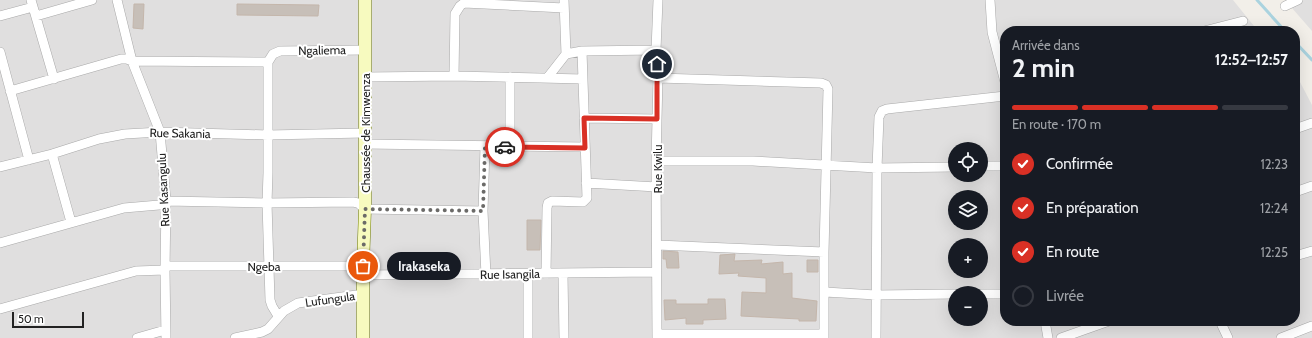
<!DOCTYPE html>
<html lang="fr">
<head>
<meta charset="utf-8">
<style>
  body { margin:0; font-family:Cabin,sans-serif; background:#20242c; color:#f1f3f6; height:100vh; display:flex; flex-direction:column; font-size:15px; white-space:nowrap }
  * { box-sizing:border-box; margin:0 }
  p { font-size:13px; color:#9ea1a6 }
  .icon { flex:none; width:22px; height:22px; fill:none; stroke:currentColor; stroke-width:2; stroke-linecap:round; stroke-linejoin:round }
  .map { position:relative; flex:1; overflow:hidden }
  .side { position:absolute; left:1000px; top:26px; width:300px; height:300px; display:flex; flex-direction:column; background:#171b24; border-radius:16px; box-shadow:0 4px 16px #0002 }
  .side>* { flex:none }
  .controls { position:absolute; left:948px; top:142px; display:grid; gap:8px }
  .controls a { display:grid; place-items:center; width:40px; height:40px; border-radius:50%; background:#171b24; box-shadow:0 4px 16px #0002; font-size:20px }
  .scale { position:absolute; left:12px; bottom:10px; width:72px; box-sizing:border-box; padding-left:4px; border:2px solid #222; border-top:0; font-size:11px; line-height:14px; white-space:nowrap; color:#222; -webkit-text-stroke:3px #fff; paint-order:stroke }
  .pin { position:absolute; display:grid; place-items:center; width:34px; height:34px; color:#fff; margin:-17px; border:2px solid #fff; border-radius:50%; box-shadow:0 1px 4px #0007 }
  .courier { position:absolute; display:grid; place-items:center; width:40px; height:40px; margin:-20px; border:3px solid #d93025; border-radius:50%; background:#fff; color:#222; box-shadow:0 1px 5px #0007 }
  .bubble { position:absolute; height:28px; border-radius:14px; background:#171b24; box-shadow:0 4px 16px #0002; font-size:13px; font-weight:700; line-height:28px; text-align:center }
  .head em { font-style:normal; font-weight:700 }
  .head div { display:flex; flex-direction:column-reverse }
  .head { display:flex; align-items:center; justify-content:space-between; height:68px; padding:0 12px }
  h1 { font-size:26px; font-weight:700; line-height:30px }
  .bar { display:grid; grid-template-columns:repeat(4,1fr); gap:6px 4px; align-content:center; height:48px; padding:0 12px }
  .bar i { height:5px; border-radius:3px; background:#363941 }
  .bar .on { background:#d93025 }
  .bar p { grid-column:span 4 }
  ol { padding:0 12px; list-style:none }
  li { display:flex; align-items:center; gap:12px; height:44px }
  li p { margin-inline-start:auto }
  li .icon { padding:4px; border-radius:50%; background:#d93025; color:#fff; stroke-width:4 }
  li:last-child { color:#9ea1a6 }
  li i { width:22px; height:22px; border:2px solid #363941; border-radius:50% }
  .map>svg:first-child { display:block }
  .residential { fill:#e0dfdf; fill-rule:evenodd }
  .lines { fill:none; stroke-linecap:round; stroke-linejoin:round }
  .stream { stroke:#aad3df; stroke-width:3 }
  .building { fill:#c7bfb8; stroke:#c4b6ab }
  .street-casing { stroke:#a9a9a9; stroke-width:10 }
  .secondary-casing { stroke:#707d05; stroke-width:13 }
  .street { stroke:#fff; stroke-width:9 }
  .secondary { stroke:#f7fabf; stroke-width:12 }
  .done { stroke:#6b6a68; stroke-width:4; stroke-dasharray:0 7.2 }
  .route { stroke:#d93025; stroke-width:5 }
  .labels { text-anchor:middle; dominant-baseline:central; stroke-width:4; stroke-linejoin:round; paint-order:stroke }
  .street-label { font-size:12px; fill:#222; stroke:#fff }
</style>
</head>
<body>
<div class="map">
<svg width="1312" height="338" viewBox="0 0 1312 338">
  <rect width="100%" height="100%" fill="#f2efe9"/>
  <path class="residential" d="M 0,0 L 1233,0 L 1258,31 L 1005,31 L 1005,321 L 1295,321 L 1295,77 L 1300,82 L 1312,105 L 1312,338 L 0,338 ZM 955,149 L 981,149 L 981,175 L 955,175 ZM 955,197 L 981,197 L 981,223 L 955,223 ZM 955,245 L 981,245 L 981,271 L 955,271 ZM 955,293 L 981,293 L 981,319 L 955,319 Z
    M 1285,0 L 1312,0 L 1312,31 Z"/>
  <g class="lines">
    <path class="stream" d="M 1257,0 L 1285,31
      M 1295,42 L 1312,60"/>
  </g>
  <path class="building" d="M 134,4 L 144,4 L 143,29 L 133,28 Z
    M 237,4 L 319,5 L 318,16 L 237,15 Z
    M 527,220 L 541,220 L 540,250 L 527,250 Z
    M 663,251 L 678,252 L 679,268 L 667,268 L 666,259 L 663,259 Z
    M 735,254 L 734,261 L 762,260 L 761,264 L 783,262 L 783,274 L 792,273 L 792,298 L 817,301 L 816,321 L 799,321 L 799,319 L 741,316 L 742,292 L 766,293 L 766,278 L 738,276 L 739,273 L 719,274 L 720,255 Z
    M 807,260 L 818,260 L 818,272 L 807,272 Z
    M 708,299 L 725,299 L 726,319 L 703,320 L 703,324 L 686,324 L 686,318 L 665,320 L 664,300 L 676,300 L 676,304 L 708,304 Z"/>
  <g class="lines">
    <g class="street-casing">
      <path id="street" d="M 31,0 L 54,79
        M 117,0 L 132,61 L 160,132 L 166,201 L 165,270 L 166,338
        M 990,0 L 992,32 L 1005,82
        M 1285,6 L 1298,0
        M 0,16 L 33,7
        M 36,16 L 92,0
        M 1204,31 L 1243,21
        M 0,52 L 29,160
        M 566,54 L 582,51 L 656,50
        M 454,76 L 455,14 L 460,6 L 464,3 L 564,8
        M 366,77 L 454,76 L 583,79
        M 548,77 L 566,54 L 564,0
        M 658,78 L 821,83 L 826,85 L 828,89 L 824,252 L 824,338
        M 10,91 L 121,59 L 127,59 L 132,61 L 268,62
        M 584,118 L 657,119
        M 1295,129 L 1312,123
        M 365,144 L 585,147
        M 485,147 L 483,211 L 486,275
        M 510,147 L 510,77
        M 52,154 L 71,222
        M 656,161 L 753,161 L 877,168 L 955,167
        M 981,166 L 1005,166
        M 0,167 L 52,154 L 99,139 L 125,134 L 160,132 L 268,135 L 364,133
        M 586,183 L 657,187
        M 1295,192 L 1312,186
        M 0,243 L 124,208 L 159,205 L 166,201 L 267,203 L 353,202 L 358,203 L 365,209 L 483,211
        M 657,245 L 824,252
        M 1295,256 L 1312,251
        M 165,266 L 363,266
        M 528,274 L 528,338
        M 546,274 L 547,208 L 548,203 L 552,201 L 583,202 L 587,198 L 582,51
        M 563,274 L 564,338
        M 364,275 L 656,272
        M 825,292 L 876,295 L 955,294
        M 981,294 L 1005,294
        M 0,309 L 136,271 L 165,270
        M 278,316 L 272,306 L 270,300 L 267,203 L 268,173 L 268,62 L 273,54 L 280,51 L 365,50
        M 1045,321 L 1048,338
        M 1220,321 L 1228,338
        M 657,334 L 824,334
        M 137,338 L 165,330
        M 235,338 L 262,332 L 268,329 L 284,311 L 298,303 L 364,294
        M 657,338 L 656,161 L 658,78 L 656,50 L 658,0
        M 876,338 L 877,168 L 879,117 L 882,111 L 887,109 L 1005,96
        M 1061,338 L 1109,321
        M 1281,338 L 1312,326"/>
    </g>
    <g class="secondary-casing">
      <path id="secondary" d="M 363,338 L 363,266 L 365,209 L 365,0"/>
    </g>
    <use href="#street" class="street"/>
    <use href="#secondary" class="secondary"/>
  </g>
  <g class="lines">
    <path class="done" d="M 363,266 L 365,209 L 483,211 L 485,147 L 505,147"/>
    <path class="route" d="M 505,147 L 585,148 L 584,118 L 657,119 L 657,64"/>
  </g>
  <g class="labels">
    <g class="street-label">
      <text transform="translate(322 50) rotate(-1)">Ngaliema</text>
      <text transform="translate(180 133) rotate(1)">Rue Sakania</text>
      <text transform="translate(365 133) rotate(-90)">Chaussée de Kimwenza</text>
      <text transform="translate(657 169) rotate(-90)">Rue Kwilu</text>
      <text transform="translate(163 190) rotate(-93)">Rue Kasangulu</text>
      <text x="264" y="266">Ngeba</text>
      <text transform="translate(510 274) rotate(-1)">Rue Isangila</text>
      <text transform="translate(330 299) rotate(-8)">Lufungula</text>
    </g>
  </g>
</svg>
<div class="controls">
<a><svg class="icon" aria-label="locate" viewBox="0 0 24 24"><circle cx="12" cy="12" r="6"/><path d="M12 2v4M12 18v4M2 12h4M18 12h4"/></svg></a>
<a><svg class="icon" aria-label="layers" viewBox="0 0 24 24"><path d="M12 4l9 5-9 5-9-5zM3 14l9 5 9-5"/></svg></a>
<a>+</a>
<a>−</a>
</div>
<div class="scale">50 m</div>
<div class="pin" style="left:363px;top:266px;background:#ea580c"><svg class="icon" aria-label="bag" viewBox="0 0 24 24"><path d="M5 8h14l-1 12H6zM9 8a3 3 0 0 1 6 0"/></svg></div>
<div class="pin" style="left:657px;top:64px;background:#1f2937"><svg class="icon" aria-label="home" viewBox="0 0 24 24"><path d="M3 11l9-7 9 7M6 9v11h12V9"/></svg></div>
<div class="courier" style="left:505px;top:147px"><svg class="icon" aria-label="car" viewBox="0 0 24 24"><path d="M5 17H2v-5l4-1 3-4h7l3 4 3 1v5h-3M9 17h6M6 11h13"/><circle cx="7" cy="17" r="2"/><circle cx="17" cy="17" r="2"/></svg></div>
<div class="bubble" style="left:387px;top:252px;width:74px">Irakaseka</div>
<section class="side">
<div class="head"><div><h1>2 min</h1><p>Arrivée dans</p></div><em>12:52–12:57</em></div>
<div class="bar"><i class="on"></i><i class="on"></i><i class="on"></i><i></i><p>En route · 170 m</p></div>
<ol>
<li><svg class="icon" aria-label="check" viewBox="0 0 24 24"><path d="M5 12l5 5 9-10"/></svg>Confirmée<p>12:23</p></li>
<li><svg class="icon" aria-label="check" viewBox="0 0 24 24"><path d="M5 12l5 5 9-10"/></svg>En préparation<p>12:24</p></li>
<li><svg class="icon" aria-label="check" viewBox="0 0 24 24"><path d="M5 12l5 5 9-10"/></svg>En route<p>12:25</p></li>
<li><i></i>Livrée</li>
</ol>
</section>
</div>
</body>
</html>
